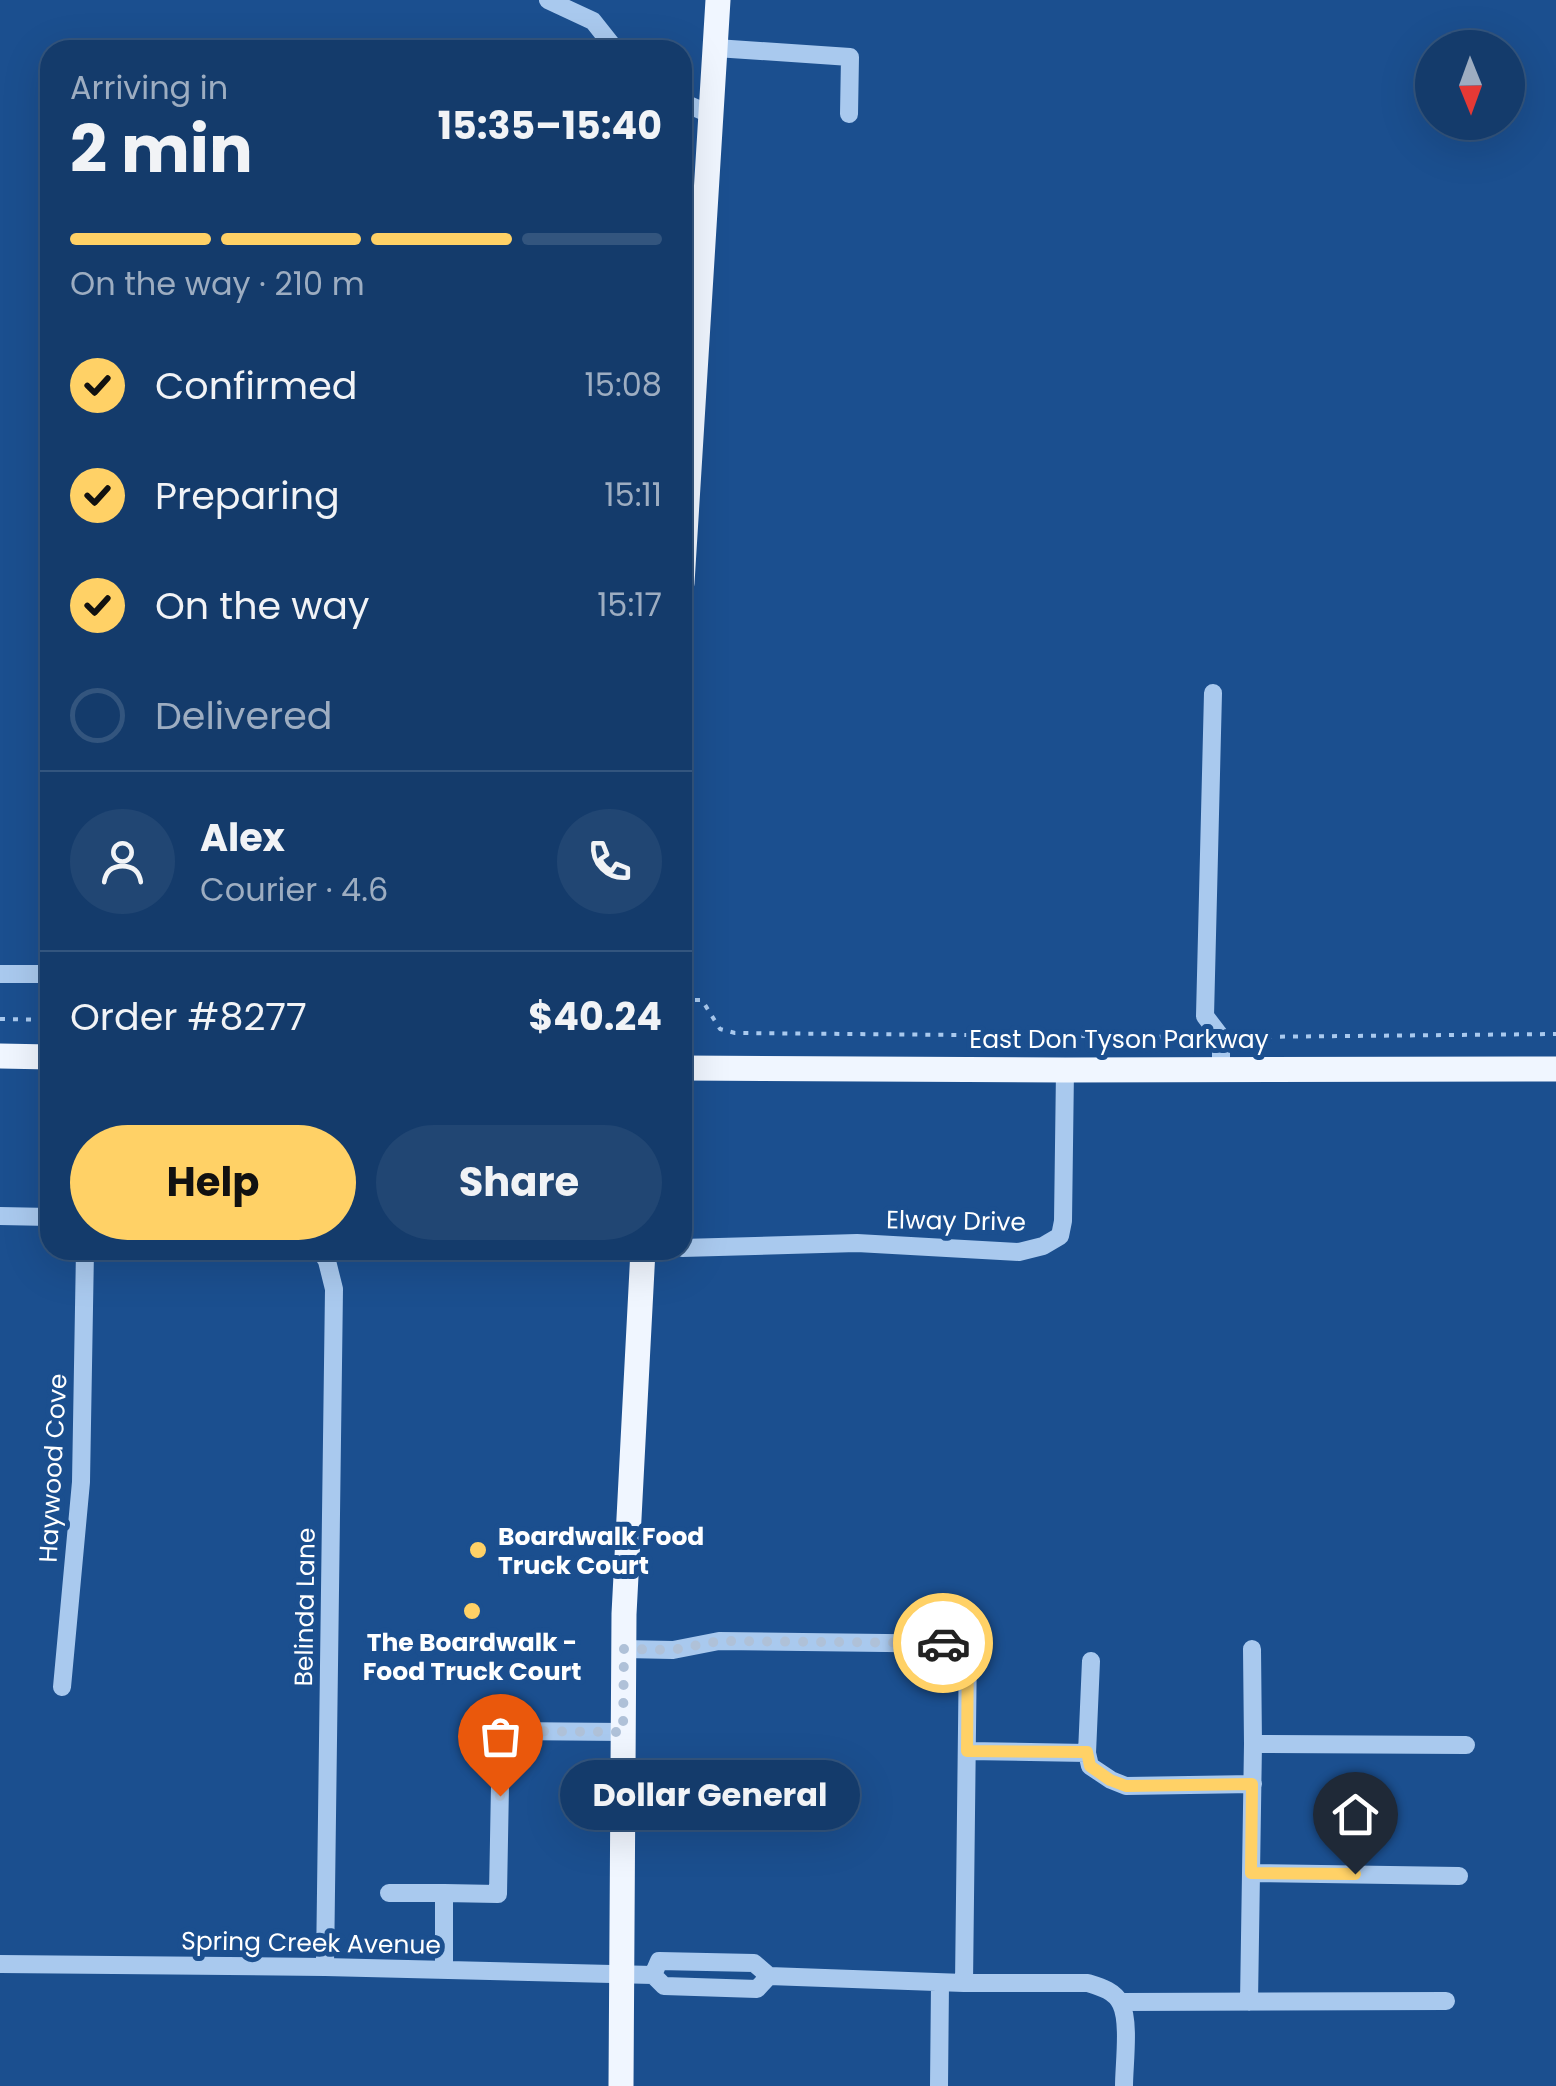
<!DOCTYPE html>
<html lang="en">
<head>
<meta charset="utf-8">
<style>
  body { margin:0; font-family:Poppins,sans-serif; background:#214673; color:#f1f3f6; height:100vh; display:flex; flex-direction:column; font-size:38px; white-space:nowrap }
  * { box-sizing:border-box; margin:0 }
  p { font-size:32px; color:#9dadc1 }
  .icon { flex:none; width:55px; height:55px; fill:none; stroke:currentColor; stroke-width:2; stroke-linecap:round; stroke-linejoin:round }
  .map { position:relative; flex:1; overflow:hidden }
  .drawer { position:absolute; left:40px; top:40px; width:652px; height:1220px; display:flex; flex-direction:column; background:#143b6b; border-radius:30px; box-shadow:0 10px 40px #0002,0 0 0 2px #33557e }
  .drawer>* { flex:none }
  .needle { width:65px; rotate:179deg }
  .fabs { position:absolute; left:1415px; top:30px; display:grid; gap:20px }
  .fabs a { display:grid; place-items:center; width:110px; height:110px; border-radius:50%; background:#143b6b; box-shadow:0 10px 40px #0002,0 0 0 2px #33557e; font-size:50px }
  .pin { position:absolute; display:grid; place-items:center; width:85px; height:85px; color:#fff; margin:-102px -42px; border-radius:50% 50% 50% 0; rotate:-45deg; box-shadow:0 0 10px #0007 }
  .pin .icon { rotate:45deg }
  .courier { position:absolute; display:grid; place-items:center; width:100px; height:100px; margin:-50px; border:8px solid #ffd166; border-radius:50%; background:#fff; color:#222; box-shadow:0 2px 12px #0007 }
  .bubble { position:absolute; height:70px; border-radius:35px; background:#143b6b; box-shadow:0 10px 40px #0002,0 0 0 2px #33557e; font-size:32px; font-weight:700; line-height:70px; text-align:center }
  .headline em { font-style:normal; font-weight:700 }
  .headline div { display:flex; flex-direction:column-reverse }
  .headline { display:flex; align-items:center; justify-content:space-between; height:170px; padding:0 30px }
  h1 { font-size:65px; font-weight:700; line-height:75px }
  .bar { display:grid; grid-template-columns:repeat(4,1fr); gap:15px 10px; align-content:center; height:120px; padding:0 30px }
  .bar i { height:12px; border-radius:8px; background:#33557e }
  .bar .active { background:#ffd166 }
  .bar p { grid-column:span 4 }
  .line { display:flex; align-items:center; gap:25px; padding:0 30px; border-top:2px solid #33557e }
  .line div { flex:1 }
  .round { display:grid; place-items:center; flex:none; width:105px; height:105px; border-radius:52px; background:#214673 }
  ol { padding:0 30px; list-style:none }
  li { display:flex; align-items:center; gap:30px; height:110px }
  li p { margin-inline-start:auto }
  li .icon { padding:10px; border-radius:50%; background:#ffd166; color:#111; stroke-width:4 }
  li:last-child { color:#9dadc1 }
  li i { width:55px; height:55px; border:5px solid #33557e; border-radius:50% }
  .primary-button { display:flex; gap:20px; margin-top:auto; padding:20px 30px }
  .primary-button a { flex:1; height:115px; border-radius:60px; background:#ffd166; color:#111; font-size:40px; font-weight:700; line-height:115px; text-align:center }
  .primary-button a+a { background:#214673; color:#f1f3f6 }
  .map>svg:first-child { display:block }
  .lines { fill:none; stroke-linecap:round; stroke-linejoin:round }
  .path { stroke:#a9c9ee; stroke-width:4; stroke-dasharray:5 8; stroke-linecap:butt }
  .minor { stroke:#a9c9ee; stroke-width:18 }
  .major { stroke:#f0f6ff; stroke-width:25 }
  .done { stroke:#afc1d8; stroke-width:10; stroke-dasharray:0 18 }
  .route { stroke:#ffd166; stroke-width:12 }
  .poi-dot { fill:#ffd166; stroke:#1b4f8f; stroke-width:4 }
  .labels { text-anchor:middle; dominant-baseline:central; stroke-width:10; stroke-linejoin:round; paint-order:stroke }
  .street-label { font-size:25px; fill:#fff; stroke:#1b4f8f }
  .poi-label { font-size:25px; font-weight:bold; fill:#fff; stroke:#1b4f8f; text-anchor:start }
</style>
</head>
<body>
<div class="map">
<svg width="1556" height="2086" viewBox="0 0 1556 2086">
  <rect width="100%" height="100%" fill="#1b4f8f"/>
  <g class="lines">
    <path class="path" d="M 682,1000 L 702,1000 L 720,1029 L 735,1033 L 1196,1037
      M 0,1019 L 50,1020
      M 1241,1037 L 1556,1034
      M 682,1134 L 684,1134"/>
    <path class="minor" d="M 548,0 L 593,21 L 616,50
      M 716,48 L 850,57 L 849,114
      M 682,102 L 712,115
      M 1213,693 L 1205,1016 L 1221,1037 L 1221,1068
      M 0,974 L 50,974
      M 0,1216 L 50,1217
      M 682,1248 L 857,1243 L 1019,1252 L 1043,1246 L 1060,1236 L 1063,1221 L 1065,1070
      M 320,1250 L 327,1261 L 334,1289 L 325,1967
      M 624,1649 L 673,1650 L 719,1641 L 968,1644 L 964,1983 L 769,1976
      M 1091,1661 L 1087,1753 L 1090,1766 L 1111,1780 L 1126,1786 L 1253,1784
      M 62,1687 L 81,1482 L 85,1250
      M 1253,1744 L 1466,1745
      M 967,1751 L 1087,1753
      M 1251,1873 L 1459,1876
      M 389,1893 L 444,1893
      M 0,1964 L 325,1967 L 653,1975 L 664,1986 L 757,1989 L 769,1976 L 754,1963 L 659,1961 L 653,1975
      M 444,1970 L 444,1893 L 498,1894 L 501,1731 L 623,1732
      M 964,1983 L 1088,1983 C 1101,1987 1115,1991 1121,2004 C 1130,2022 1124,2065 1124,2086
      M 1121,2002 L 1446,2001
      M 1249,2002 L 1253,1744 L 1252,1649
      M 939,2086 L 940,1984"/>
    <path class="major" d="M 682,583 L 718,0
      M 0,1056 L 50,1057
      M 682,1068 L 1065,1070 L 1556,1069
      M 621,2086 L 624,1614 L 643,1250"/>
  </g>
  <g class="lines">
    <path class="done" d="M 500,1796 L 501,1731 L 623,1732 L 624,1649 L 673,1650 L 719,1641 L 943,1643"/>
    <path class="route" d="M 943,1643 L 968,1644 L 967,1751 L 1087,1752 L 1090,1766 L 1110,1780 L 1126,1786 L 1252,1784 L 1251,1873 L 1355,1874"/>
  </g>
  <g class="poi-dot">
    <circle cx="478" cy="1550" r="10"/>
    <circle cx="472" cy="1611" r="10"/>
  </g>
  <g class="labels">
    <g class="street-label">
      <text x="1119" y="1039">East Don Tyson Parkway</text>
      <text transform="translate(956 1221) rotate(1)">Elway Drive</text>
      <text transform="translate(53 1468) rotate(-87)">Haywood Cove</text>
      <text transform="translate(305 1607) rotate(-89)">Belinda Lane</text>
      <text transform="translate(311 1943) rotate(1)">Spring Creek Avenue</text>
    </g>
    <g class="poi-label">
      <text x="498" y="1536">Boardwalk Food<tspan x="498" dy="29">Truck Court</tspan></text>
      <text x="472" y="1642" text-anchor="middle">The Boardwalk -<tspan x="472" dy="29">Food Truck Court</tspan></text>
    </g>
  </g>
</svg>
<div class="fabs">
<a><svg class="needle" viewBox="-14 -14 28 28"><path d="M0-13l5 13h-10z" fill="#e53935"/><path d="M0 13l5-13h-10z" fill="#9dadc1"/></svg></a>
</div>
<div class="pin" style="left:500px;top:1796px;background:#ea580c"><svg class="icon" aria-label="bag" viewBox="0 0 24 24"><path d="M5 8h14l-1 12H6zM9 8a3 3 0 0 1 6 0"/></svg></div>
<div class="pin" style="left:1355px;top:1874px;background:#1f2937"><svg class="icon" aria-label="home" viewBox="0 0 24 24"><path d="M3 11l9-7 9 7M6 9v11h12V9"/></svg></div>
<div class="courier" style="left:943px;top:1643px"><svg class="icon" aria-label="car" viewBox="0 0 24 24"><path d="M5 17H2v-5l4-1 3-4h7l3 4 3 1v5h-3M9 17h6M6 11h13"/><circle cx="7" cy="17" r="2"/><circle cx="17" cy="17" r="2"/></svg></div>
<div class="bubble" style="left:560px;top:1760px;width:300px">Dollar General</div>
<section class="drawer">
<div class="headline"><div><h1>2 min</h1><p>Arriving in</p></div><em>15:35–15:40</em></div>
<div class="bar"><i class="active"></i><i class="active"></i><i class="active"></i><i></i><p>On the way · 210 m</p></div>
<ol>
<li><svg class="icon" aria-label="check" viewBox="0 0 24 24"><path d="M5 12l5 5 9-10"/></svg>Confirmed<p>15:08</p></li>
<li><svg class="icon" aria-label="check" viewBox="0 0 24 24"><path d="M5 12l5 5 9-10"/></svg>Preparing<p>15:11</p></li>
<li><svg class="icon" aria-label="check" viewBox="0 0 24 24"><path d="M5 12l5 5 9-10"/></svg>On the way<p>15:17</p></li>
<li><i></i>Delivered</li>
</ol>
<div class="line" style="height:180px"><a class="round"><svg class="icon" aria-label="person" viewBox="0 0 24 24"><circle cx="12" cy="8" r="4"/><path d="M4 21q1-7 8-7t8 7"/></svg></a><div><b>Alex</b><p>Courier · 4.6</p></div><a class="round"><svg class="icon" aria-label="phone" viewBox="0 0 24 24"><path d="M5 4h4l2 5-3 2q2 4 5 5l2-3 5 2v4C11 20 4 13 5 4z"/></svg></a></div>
<div class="line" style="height:130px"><div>Order #8277</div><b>$40.24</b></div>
<div class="primary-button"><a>Help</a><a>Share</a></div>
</section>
</div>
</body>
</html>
